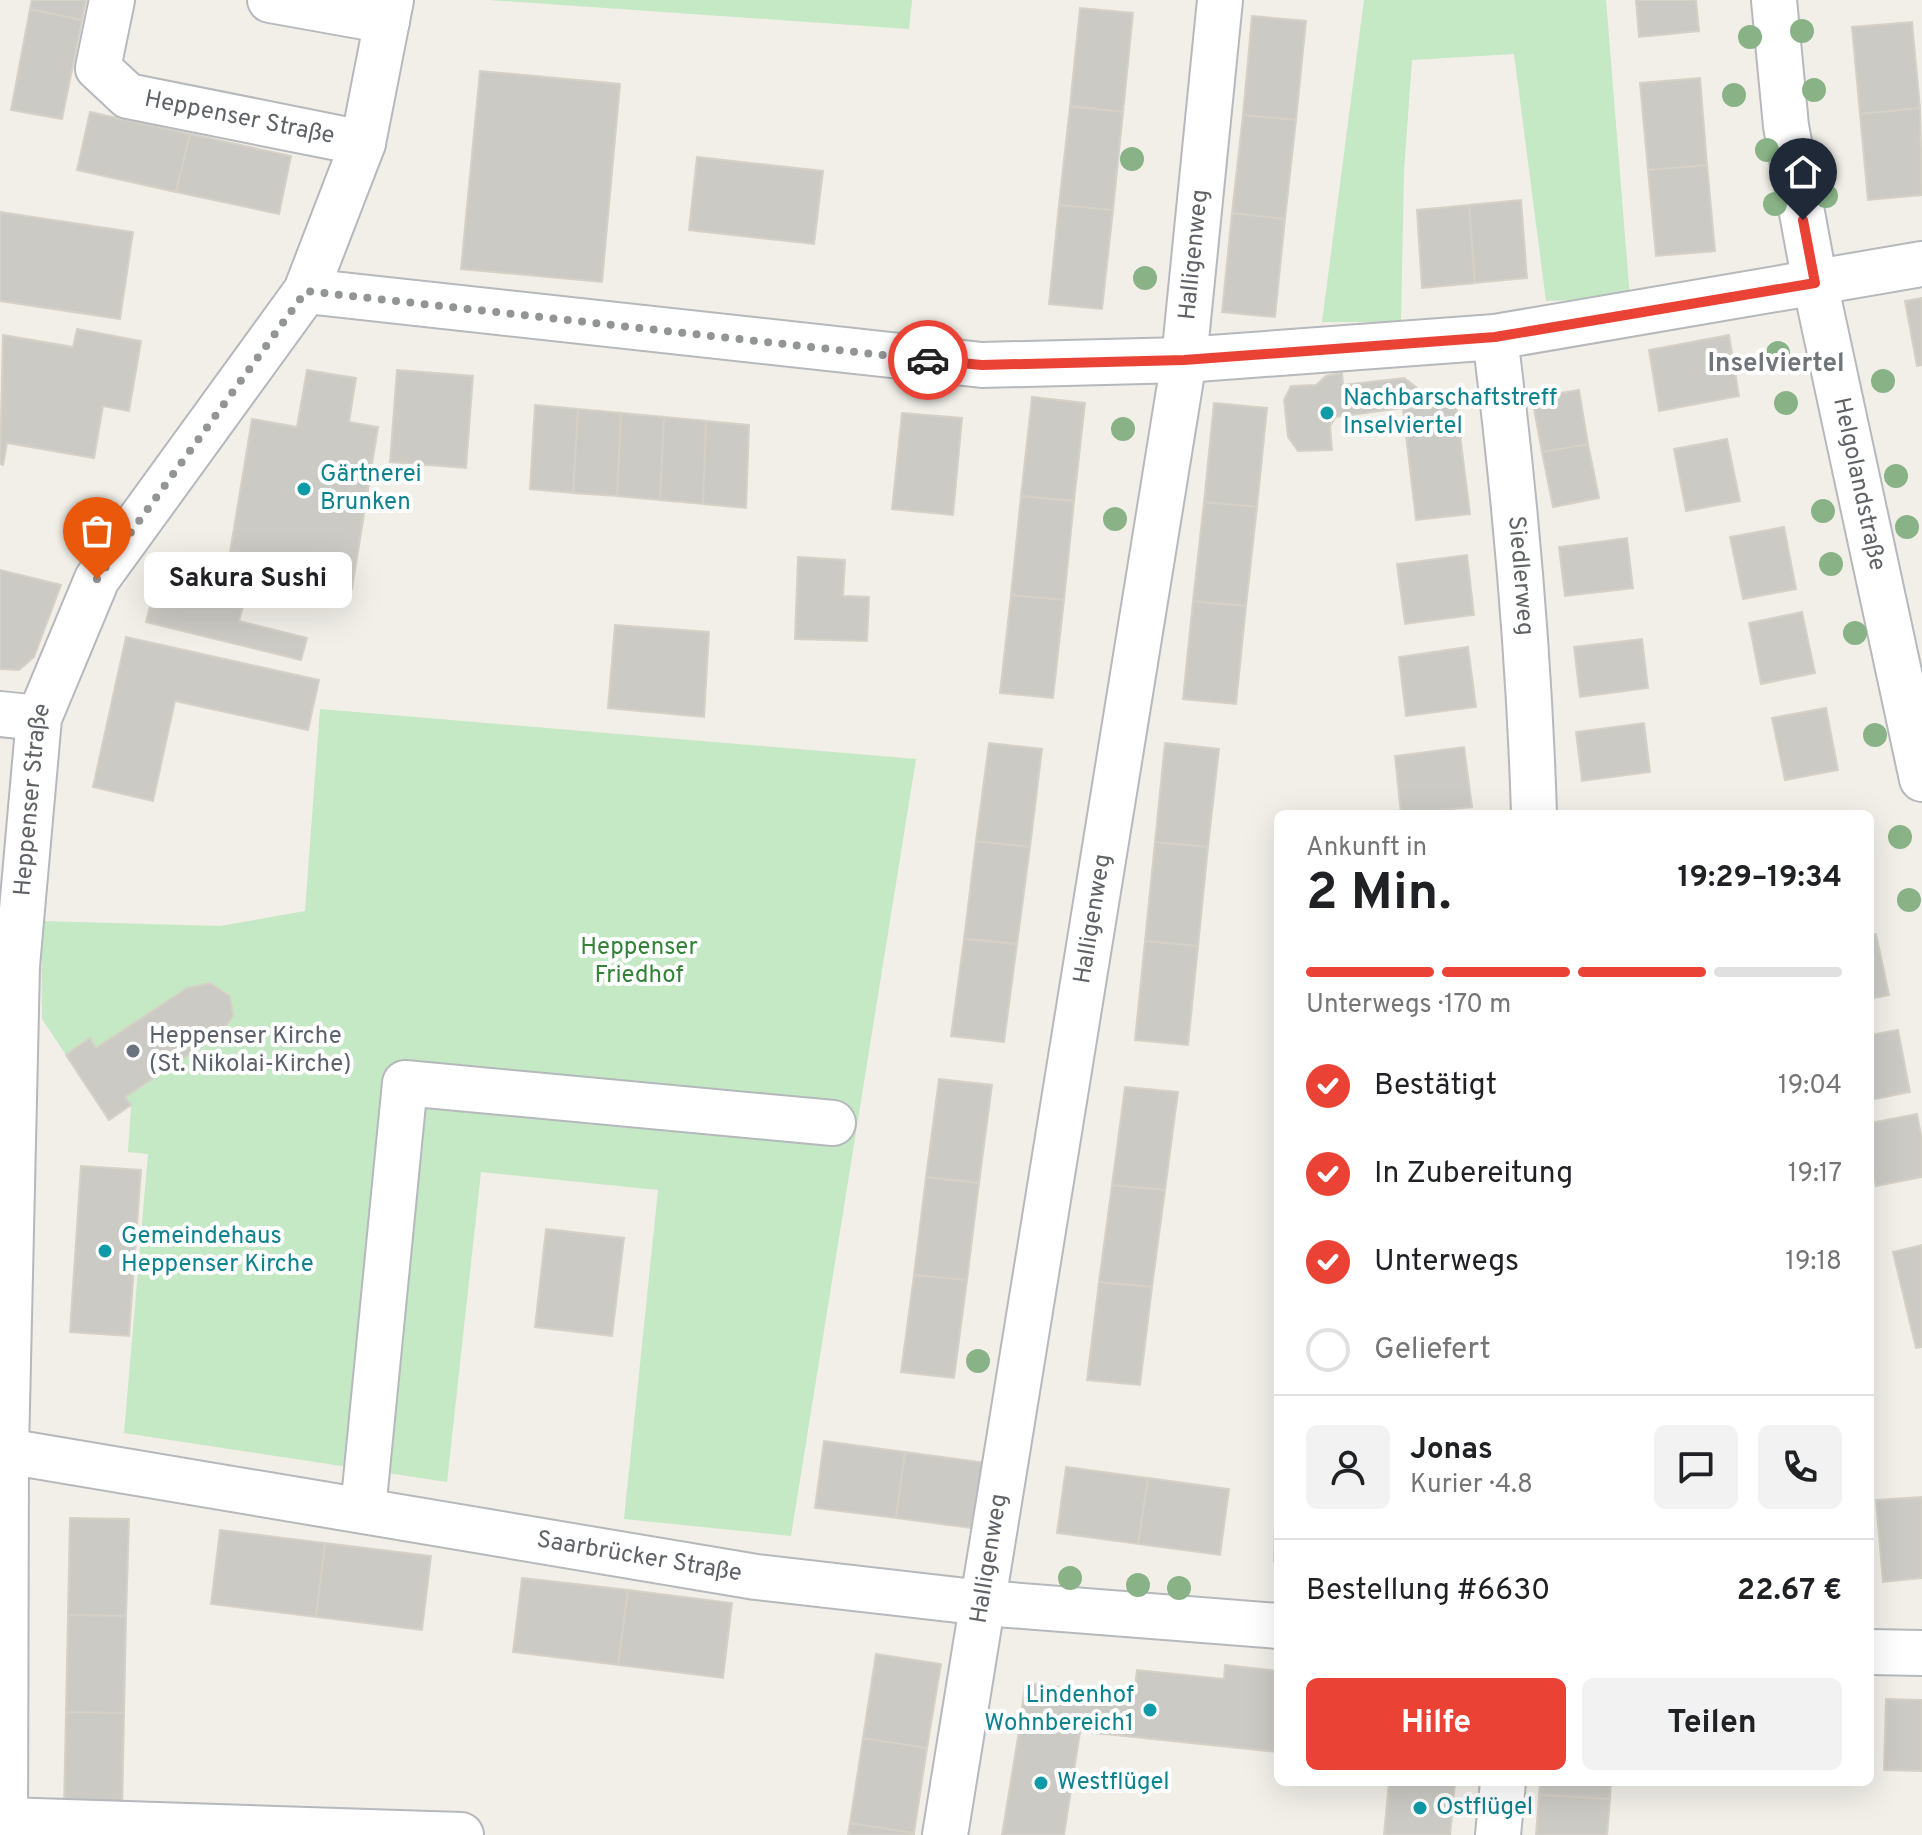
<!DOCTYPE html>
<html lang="de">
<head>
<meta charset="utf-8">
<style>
  body { margin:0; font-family:Overpass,sans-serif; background:#f2f2f2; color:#202124; height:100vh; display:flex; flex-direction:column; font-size:30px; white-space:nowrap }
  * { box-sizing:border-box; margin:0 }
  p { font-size:26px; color:#757577 }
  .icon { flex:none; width:44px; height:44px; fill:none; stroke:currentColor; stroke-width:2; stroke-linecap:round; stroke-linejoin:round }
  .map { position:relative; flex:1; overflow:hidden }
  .panel { position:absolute; left:1274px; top:810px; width:600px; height:976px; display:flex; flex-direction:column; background:#fff; border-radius:12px; box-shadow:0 8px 32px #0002 }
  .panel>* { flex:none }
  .pin { position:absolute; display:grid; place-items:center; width:68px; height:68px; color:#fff; margin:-82px -34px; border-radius:50% 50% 50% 0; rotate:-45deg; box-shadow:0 0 8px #0007 }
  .pin .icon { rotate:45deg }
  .courier { position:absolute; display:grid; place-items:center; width:80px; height:80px; margin:-40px; border:6px solid #ea4335; border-radius:50%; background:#fff; color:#222; box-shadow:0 2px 10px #0007 }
  .bubble { position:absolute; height:56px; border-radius:12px; background:#fff; box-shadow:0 8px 32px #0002; font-size:26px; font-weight:700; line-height:56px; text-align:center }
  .overview em { font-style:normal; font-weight:700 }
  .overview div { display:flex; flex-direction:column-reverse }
  .overview { display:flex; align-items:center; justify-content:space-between; height:136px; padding:0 32px }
  h1 { font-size:52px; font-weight:700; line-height:60px }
  .bar { display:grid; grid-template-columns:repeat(4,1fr); gap:12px 8px; align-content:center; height:96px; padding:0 32px }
  .bar i { height:10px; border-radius:6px; background:#e0e0e0 }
  .bar .current { background:#ea4335 }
  .bar p { grid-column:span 4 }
  .line { display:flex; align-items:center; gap:20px; padding:0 32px; border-top:2px solid #e0e0e0 }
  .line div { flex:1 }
  .round { display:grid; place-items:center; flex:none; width:84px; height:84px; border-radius:12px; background:#f2f2f2 }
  ol { padding:0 32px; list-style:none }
  li { display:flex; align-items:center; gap:24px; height:88px }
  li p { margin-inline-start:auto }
  li .icon { padding:8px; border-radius:50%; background:#ea4335; color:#fff; stroke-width:4 }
  li:last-child { color:#757577 }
  li i { width:44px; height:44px; border:4px solid #e0e0e0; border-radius:50% }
  .cta { display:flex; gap:16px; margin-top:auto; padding:16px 32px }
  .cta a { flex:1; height:92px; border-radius:12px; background:#ea4335; color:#fff; font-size:32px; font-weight:700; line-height:92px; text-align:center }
  .cta a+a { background:#f2f2f2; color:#202124 }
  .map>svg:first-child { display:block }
  .green { fill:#c5e8c5 }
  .building { fill:#cccac5; stroke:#d6d1c6; stroke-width:2 }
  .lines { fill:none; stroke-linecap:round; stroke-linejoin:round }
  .minor-casing { stroke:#b5b8bc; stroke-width:48 }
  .minor { stroke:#fff; stroke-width:44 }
  .tree { fill:#89b387 }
  .done { stroke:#929495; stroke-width:8; stroke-dasharray:0 14.4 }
  .route { stroke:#ea4335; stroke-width:10 }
  .culture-dot { fill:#0f9aa8; stroke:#fff; stroke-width:3 }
  .worship-dot { fill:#6b7280; stroke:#fff; stroke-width:3 }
  .labels { text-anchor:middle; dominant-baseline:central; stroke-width:8; stroke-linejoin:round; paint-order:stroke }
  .street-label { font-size:24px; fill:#5f6368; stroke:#fff }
  .culture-label { font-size:24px; fill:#0d838f; stroke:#fff; text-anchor:start }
  .park-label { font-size:24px; fill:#348238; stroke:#fff }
  .worship-label { font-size:24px; fill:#5b616d; stroke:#fff; text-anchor:start }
  .neighbourhood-label { font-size:26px; font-weight:bold; fill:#70757a; stroke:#fff }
</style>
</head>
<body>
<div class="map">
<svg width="1922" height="1835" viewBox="0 0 1922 1835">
  <rect width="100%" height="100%" fill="#f1efe8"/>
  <path class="green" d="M 489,0 L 912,0 L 909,29 Z
    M 1364,0 L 1606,0 L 1630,298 L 1546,301 L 1514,54 L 1412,60 L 1404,171 L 1401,322 L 1322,322 Z
    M 320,709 L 916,759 L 791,1536 L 624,1519 L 658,1190 L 481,1172 L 447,1482 L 124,1433 L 148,1154 L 128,1152 L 131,1106 L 125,1097 L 219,1035 L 233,1015 L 230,996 L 210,983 L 187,988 L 96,1048 L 90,1039 L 66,1055 L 42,1019 L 41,921 L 220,926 L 305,911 Z"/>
  <path class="building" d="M 32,0 L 86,0 L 82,20 L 30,9 Z
    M 1636,0 L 1696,0 L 1699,31 L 1639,37 Z
    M 1080,8 L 1133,13 L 1123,112 L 1070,106 Z
    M 30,9 L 82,20 L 62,119 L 11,110 Z
    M 1252,16 L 1306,21 L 1296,120 L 1243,115 Z
    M 1912,22 L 1920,108 L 1860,114 L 1852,27 Z
    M 480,71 L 620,84 L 602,282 L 461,269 Z
    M 1700,78 L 1707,165 L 1648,170 L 1640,83 Z
    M 1070,106 L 1123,112 L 1113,210 L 1059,205 Z
    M 1920,108 L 1922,195 L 1868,200 L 1860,114 Z
    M 90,112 L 190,134 L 176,192 L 77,170 Z
    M 1243,115 L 1296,120 L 1285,219 L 1232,213 Z
    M 190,134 L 291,156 L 279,214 L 176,192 Z
    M 697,157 L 823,171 L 814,244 L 689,230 Z
    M 1707,165 L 1715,251 L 1656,256 L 1648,170 Z
    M 1521,200 L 1527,278 L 1475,283 L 1469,205 Z
    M 1059,205 L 1113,210 L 1102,309 L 1049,304 Z
    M 1469,205 L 1475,283 L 1422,288 L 1417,210 Z
    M 0,212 L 133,232 L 120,319 L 0,301 Z
    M 1232,213 L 1285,219 L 1275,317 L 1222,312 Z
    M 1922,298 L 1922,365 L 1917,366 L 1905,301 Z
    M 77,329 L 141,341 L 129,411 L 103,406 L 94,458 L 7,443 L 3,465 L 0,464 L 3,335 L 73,347 Z
    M 1729,335 L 1739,396 L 1659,411 L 1649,350 Z
    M 307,370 L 356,378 L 349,422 L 378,427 L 352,589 L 258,574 L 261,556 L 230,552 L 252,419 L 297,427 Z
    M 397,370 L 473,376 L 466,468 L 390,462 Z
    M 1342,373 L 1343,385 L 1404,378 L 1416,387 L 1418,406 L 1336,417 L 1330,426 L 1332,450 L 1298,451 L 1288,437 L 1284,400 L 1291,386 L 1316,385 L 1326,376 Z
    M 1579,390 L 1588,444 L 1542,452 L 1532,398 Z
    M 1032,397 L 1085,403 L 1074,501 L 1021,496 Z
    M 1456,402 L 1470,514 L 1416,520 L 1403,409 Z
    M 1214,403 L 1267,408 L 1257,507 L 1204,502 Z
    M 535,405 L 578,409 L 573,493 L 530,489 Z
    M 578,409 L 621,413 L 617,496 L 573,493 Z
    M 621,413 L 664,417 L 660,500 L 617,496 Z
    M 902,413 L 962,418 L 953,515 L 892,509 Z
    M 664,417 L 706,421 L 703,504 L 660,500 Z
    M 706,421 L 749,425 L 746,508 L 703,504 Z
    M 1727,439 L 1740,501 L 1686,511 L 1674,449 Z
    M 1588,444 L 1599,498 L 1553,507 L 1542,452 Z
    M 1021,496 L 1074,501 L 1064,600 L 1011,595 Z
    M 1204,502 L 1257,507 L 1246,606 L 1193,601 Z
    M 1784,527 L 1796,589 L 1743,599 L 1730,537 Z
    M 1627,538 L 1633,588 L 1565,596 L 1559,547 Z
    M 163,555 L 251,577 L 239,621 L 307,638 L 301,660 L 146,622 Z
    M 1467,555 L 1474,615 L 1405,624 L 1397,564 Z
    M 798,557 L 845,560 L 843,596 L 869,597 L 867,641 L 795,639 Z
    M 0,570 L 61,585 L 34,657 L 19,670 L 0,669 Z
    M 1011,595 L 1064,600 L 1053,698 L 1000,693 Z
    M 1193,601 L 1246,606 L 1236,704 L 1183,699 Z
    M 1802,612 L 1815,673 L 1761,684 L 1749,623 Z
    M 615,625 L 709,632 L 704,717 L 608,708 Z
    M 126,637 L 319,680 L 308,730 L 175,701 L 153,801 L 93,787 Z
    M 1642,639 L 1648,688 L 1580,697 L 1574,647 Z
    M 1468,647 L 1476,707 L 1406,716 L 1399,657 Z
    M 1826,708 L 1838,770 L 1785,780 L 1772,718 Z
    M 1644,723 L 1650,772 L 1582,781 L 1576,732 Z
    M 989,743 L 1042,749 L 1030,847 L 976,841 Z
    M 1165,743 L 1219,749 L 1208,847 L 1155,842 Z
    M 1464,747 L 1472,807 L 1401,814 L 1395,756 Z
    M 976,841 L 1030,847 L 1017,944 L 964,939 Z
    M 1155,842 L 1208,847 L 1198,946 L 1145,941 Z
    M 1876,934 L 1889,995 L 1870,999 L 1870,935 Z
    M 964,939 L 1017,944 L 1004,1042 L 951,1036 Z
    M 1145,941 L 1198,946 L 1188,1045 L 1135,1040 Z
    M 210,983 L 230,996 L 233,1016 L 219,1035 L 125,1097 L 131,1105 L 109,1120 L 66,1055 L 90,1038 L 96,1048 L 187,988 Z
    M 1898,1030 L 1910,1092 L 1870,1100 L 1870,1035 Z
    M 939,1079 L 992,1085 L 979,1183 L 926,1177 Z
    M 1125,1087 L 1178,1092 L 1165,1190 L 1112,1185 Z
    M 1917,1114 L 1922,1140 L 1922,1177 L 1876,1186 L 1870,1157 L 1870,1123 Z
    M 81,1166 L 141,1170 L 129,1336 L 70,1332 Z
    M 926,1177 L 979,1183 L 967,1280 L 914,1275 Z
    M 1112,1185 L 1165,1190 L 1152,1287 L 1099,1282 Z
    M 546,1229 L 624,1238 L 612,1336 L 535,1327 Z
    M 1922,1245 L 1922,1347 L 1916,1348 L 1893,1252 Z
    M 914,1275 L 967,1280 L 954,1378 L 901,1372 Z
    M 1099,1282 L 1152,1287 L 1140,1385 L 1087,1380 Z
    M 824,1441 L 905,1452 L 896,1518 L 815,1508 Z
    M 905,1452 L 987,1463 L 978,1529 L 896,1518 Z
    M 1066,1467 L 1148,1478 L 1138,1544 L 1057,1533 Z
    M 1148,1478 L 1229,1489 L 1220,1555 L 1138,1544 Z
    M 1276,1489 L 1278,1490 L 1278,1561 L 1274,1561 Z
    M 1922,1497 L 1922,1578 L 1883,1582 L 1876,1500 Z
    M 70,1518 L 129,1519 L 126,1616 L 68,1615 Z
    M 220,1530 L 325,1543 L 316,1617 L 211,1604 Z
    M 325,1543 L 431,1556 L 422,1630 L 316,1617 Z
    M 522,1578 L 628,1590 L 618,1665 L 513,1652 Z
    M 628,1590 L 732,1603 L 723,1678 L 618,1665 Z
    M 68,1615 L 126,1616 L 124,1713 L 66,1712 Z
    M 876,1654 L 941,1664 L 927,1748 L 863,1738 Z
    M 1225,1665 L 1278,1671 L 1278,1752 L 1020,1725 L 1025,1683 L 1134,1695 L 1137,1670 L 1224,1679 Z
    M 1886,1699 L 1922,1700 L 1922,1771 L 1884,1770 Z
    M 66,1712 L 124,1713 L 122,1811 L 64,1810 Z
    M 1020,1725 L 1080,1732 L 1064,1835 L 1002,1835 Z
    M 863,1738 L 927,1748 L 914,1833 L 850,1823 Z
    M 1389,1782 L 1455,1782 L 1450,1835 L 1384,1835 Z
    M 1540,1782 L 1611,1782 L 1610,1799 L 1539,1795 Z
    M 1539,1795 L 1610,1799 L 1607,1835 L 1536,1835 Z
    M 850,1823 L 914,1833 L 914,1835 L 848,1835 Z"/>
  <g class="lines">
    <g class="minor-casing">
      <g id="minor">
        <path id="s1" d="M 112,0 L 98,68 L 128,96 L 363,143"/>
        <path d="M 270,0 L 387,21"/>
        <path id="s2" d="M 1774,0 L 1786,126 L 1815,283 L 1922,779"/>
        <path d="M 306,291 L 982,365 L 1184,360 L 1495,337 L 1922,264"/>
        <path id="s3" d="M 1495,337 C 1515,496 1529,654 1534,814"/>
        <path d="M 0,714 L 39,718"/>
        <path id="s4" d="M 0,1450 L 756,1577 L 984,1603 L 1278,1626"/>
        <path d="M 363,1510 L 405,1083 L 833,1123"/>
        <path d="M 1870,1652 L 1922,1653"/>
        <path d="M 6,1820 L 461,1835"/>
        <path id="s5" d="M 5,1835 L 6,1451 L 17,966 L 39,718 L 97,579 L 306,291 L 363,143 L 391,0"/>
        <path id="s6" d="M 945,1835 L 1184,360 L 1220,0"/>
        <path d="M 1498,1835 L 1503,1782"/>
      </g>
    </g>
    <use href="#minor" class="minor"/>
  </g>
  <g class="tree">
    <circle cx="1802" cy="31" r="12"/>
    <circle cx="1750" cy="37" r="12"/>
    <circle cx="1814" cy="90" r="12"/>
    <circle cx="1734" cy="95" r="12"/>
    <circle cx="1767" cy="150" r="12"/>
    <circle cx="1132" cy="159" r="12"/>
    <circle cx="1826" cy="196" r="12"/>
    <circle cx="1775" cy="204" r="12"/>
    <circle cx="1145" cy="278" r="12"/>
    <circle cx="1778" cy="353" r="12"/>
    <circle cx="1883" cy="381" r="12"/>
    <circle cx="1786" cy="403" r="12"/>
    <circle cx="1123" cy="429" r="12"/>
    <circle cx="1896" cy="476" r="12"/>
    <circle cx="1823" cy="511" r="12"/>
    <circle cx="1115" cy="519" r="12"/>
    <circle cx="1907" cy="527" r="12"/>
    <circle cx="1831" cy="564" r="12"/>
    <circle cx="1855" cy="633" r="12"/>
    <circle cx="1875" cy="735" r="12"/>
    <circle cx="1900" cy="837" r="12"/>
    <circle cx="1909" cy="900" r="12"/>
    <circle cx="978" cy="1361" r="12"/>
    <circle cx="1070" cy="1578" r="12"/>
    <circle cx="1138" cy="1585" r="12"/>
    <circle cx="1179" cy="1588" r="12"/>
  </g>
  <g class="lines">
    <path class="done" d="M 97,579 L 306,291 L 928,360"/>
    <path class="route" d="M 928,360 L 982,365 L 1184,360 L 1495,337 L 1815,283 L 1803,220"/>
  </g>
  <g class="culture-dot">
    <circle cx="1327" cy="413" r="8"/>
    <circle cx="304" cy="489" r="8"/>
    <circle cx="105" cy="1251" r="8"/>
    <circle cx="1150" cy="1710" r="8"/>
    <circle cx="1041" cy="1783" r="8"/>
    <circle cx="1420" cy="1808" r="8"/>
  </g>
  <circle class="worship-dot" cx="133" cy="1051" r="8"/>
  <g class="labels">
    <g class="street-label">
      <text stroke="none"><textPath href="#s1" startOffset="224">Heppenser Straße</textPath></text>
      <text stroke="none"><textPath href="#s6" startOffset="1600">Halligenweg</textPath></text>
      <text stroke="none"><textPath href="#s2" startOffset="492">Helgolandstraße</textPath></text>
      <text stroke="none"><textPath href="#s3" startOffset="240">Siedlerweg</textPath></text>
      <text stroke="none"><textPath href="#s5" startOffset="1036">Heppenser Straße</textPath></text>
      <text stroke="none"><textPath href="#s6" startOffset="928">Halligenweg</textPath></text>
      <text stroke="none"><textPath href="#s4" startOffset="648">Saarbrücker Straße</textPath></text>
      <text stroke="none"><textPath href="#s6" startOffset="280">Halligenweg</textPath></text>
    </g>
    <g class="culture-label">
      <text x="1343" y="399">Nachbarschaftstreff<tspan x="1343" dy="28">Inselviertel</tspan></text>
      <text x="320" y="475">Gärtnerei<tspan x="320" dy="28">Brunken</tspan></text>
      <text x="121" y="1237">Gemeindehaus<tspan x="121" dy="28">Heppenser Kirche</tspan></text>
      <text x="1134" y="1696" text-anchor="end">Lindenhof<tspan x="1134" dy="28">Wohnbereich1</tspan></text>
      <text x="1057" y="1783">Westflügel</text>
      <text x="1436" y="1808">Ostflügel</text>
    </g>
    <g class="park-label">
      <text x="639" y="948">Heppenser<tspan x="639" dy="28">Friedhof</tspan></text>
    </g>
    <g class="worship-label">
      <text x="149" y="1037">Heppenser Kirche<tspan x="149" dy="28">(St. Nikolai-Kirche)</tspan></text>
    </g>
    <g class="neighbourhood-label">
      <text x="1776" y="364">Inselviertel</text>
    </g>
  </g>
</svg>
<div class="pin" style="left:97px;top:579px;background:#ea580c"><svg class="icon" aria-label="bag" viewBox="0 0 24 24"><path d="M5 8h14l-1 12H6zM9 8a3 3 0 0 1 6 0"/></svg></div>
<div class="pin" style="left:1803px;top:220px;background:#1f2937"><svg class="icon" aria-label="home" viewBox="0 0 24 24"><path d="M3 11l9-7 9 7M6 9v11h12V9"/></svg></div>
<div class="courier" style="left:928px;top:360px"><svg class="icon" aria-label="car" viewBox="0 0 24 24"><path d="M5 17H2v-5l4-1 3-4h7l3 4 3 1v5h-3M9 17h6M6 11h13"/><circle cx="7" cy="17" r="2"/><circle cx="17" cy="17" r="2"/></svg></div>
<div class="bubble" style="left:144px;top:552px;width:208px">Sakura Sushi</div>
<section class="panel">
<div class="overview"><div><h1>2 Min.</h1><p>Ankunft in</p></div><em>19:29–19:34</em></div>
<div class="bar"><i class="current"></i><i class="current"></i><i class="current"></i><i></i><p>Unterwegs · 170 m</p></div>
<ol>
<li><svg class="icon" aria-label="check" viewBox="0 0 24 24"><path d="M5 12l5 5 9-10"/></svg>Bestätigt<p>19:04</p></li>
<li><svg class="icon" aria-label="check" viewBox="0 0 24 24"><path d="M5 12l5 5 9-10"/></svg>In Zubereitung<p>19:17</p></li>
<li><svg class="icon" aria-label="check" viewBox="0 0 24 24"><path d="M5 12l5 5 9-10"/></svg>Unterwegs<p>19:18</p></li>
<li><i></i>Geliefert</li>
</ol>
<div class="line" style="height:144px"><a class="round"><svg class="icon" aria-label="person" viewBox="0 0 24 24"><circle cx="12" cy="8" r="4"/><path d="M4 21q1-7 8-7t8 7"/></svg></a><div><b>Jonas</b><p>Kurier · 4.8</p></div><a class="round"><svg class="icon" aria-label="chat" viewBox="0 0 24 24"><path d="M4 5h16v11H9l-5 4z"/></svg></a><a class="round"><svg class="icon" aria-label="phone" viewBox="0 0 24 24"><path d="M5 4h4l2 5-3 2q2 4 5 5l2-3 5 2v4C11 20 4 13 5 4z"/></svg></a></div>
<div class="line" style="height:104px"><div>Bestellung #6630</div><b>22.67 €</b></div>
<div class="cta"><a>Hilfe</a><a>Teilen</a></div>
</section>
</div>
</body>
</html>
